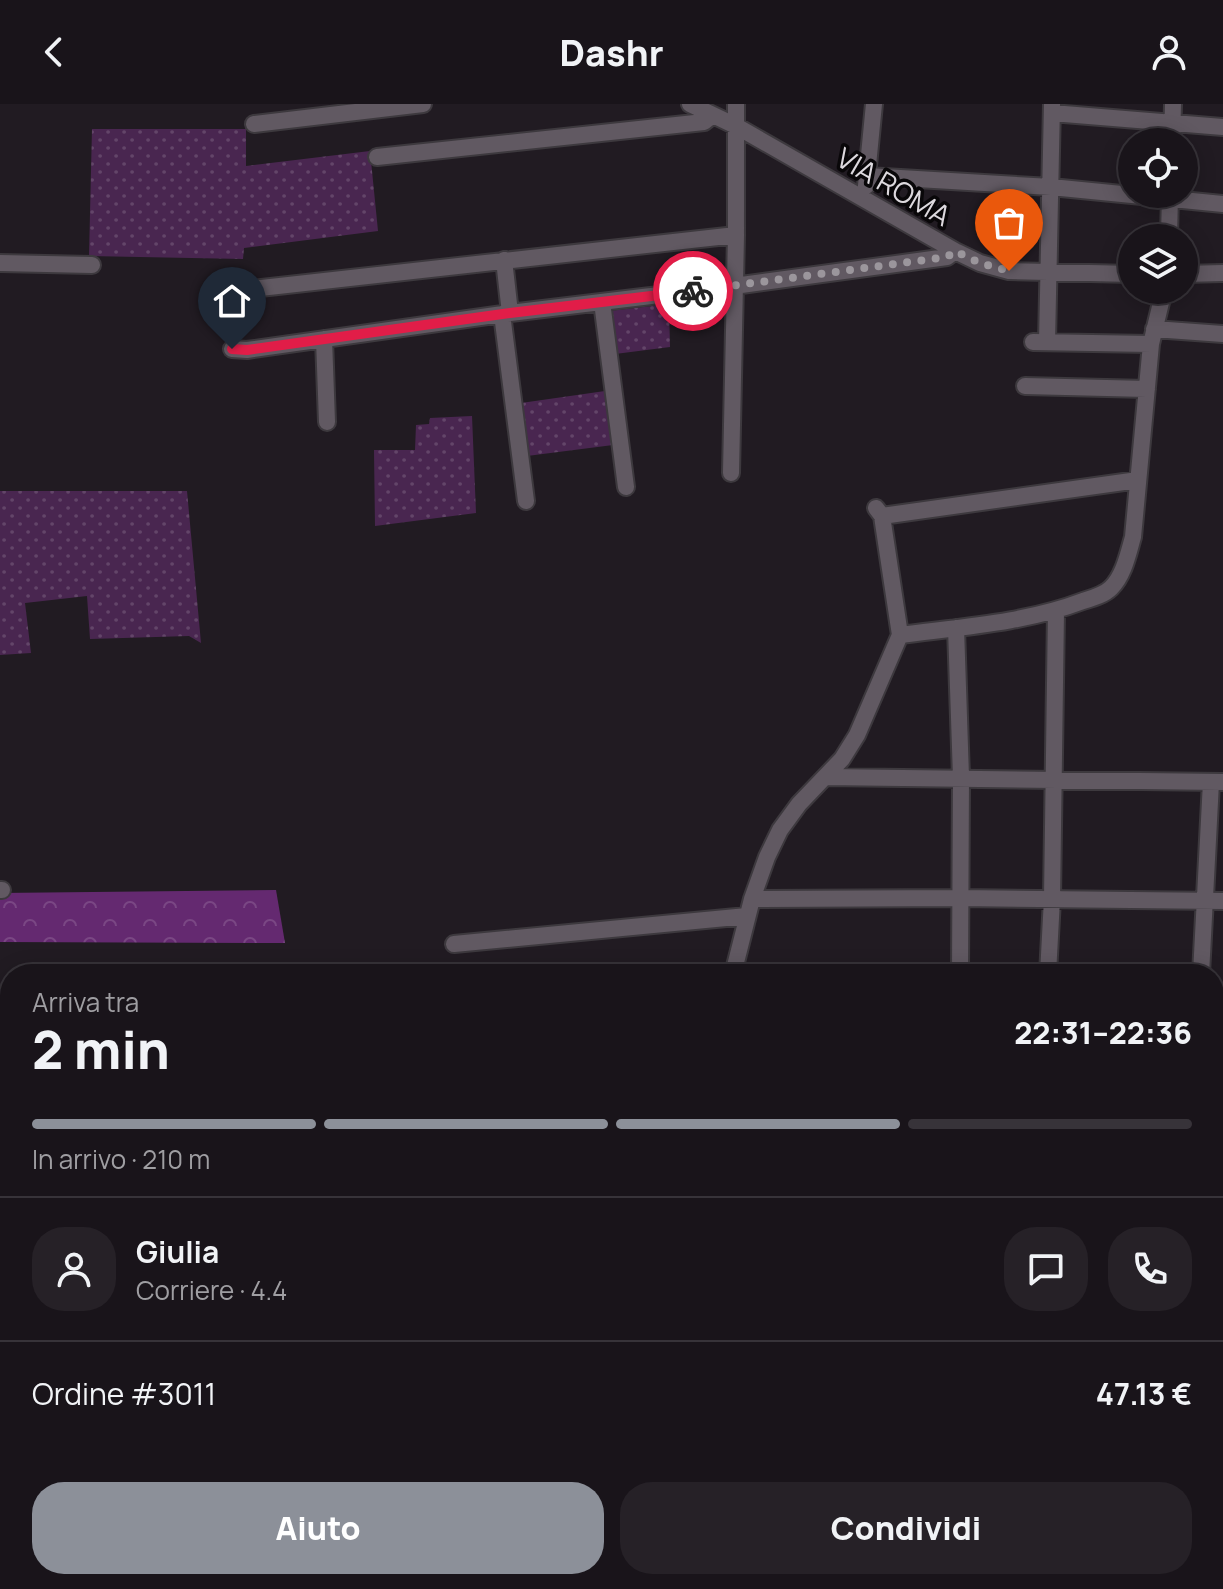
<!DOCTYPE html>
<html lang="it">
<head>
<meta charset="utf-8">
<style>
  body { margin:0; font-family:Manrope,sans-serif; background:#262127; color:#f1f3f6; height:100vh; display:flex; flex-direction:column; font-size:30px; white-space:nowrap }
  * { box-sizing:border-box; margin:0 }
  p { font-size:26px; color:#9f9ea2 }
  .icon { flex:none; width:44px; height:44px; fill:none; stroke:currentColor; stroke-width:2; stroke-linecap:round; stroke-linejoin:round }
  .map { position:relative; flex:1; overflow:hidden }
  .sheet { position:absolute; left:0px; top:860px; width:1224px; height:626px; display:flex; flex-direction:column; background:#19141a; border-radius:32px 32px 0 0; box-shadow:0 4px 20px #0003,0 0 0 2px #373339 }
  .sheet>* { flex:none }
  .fabs { position:absolute; left:1118px; top:24px; display:grid; gap:16px }
  .fabs a { display:grid; place-items:center; width:80px; height:80px; border-radius:50%; background:#19141a; box-shadow:0 4px 20px #0003,0 0 0 2px #373339; font-size:40px }
  .pin { position:absolute; display:grid; place-items:center; width:68px; height:68px; color:#fff; margin:-82px -34px; border-radius:50% 50% 50% 0; rotate:-45deg; box-shadow:0 0 8px #0007 }
  .pin .icon { rotate:45deg }
  .courier { position:absolute; display:grid; place-items:center; width:80px; height:80px; margin:-40px; border:6px solid #e11d48; border-radius:50%; background:#fff; color:#222; box-shadow:0 2px 10px #0007 }
  .headline em { font-style:normal; font-weight:800 }
  .headline div { display:flex; flex-direction:column-reverse }
  .headline { display:flex; align-items:center; justify-content:space-between; height:136px; padding:0 32px }
  h1 { font-size:52px; font-weight:800; line-height:60px }
  .bar { display:grid; grid-template-columns:repeat(4,1fr); gap:12px 8px; align-content:center; height:96px; padding:0 32px }
  .bar i { height:10px; border-radius:6px; background:#373339 }
  .bar .selected { background:#8c9099 }
  .bar p { grid-column:span 4 }
  .line { display:flex; align-items:center; gap:20px; padding:0 32px; border-top:2px solid #373339 }
  .line div { flex:1 }
  .round { display:grid; place-items:center; flex:none; width:84px; height:84px; border-radius:32px; background:#262127 }
  .action { display:flex; gap:16px; margin-top:auto; padding:16px 32px }
  .action a { flex:1; height:92px; border-radius:32px; background:#8c9099; color:#fff; font-size:32px; font-weight:800; line-height:92px; text-align:center }
  .action a+a { background:#262127; color:#f1f3f6 }
  header { display:flex; justify-content:space-between; align-items:center; height:104px; padding:0 32px; background:#19141a; font-size:36px; font-weight:800 }
  .map>svg:first-child { display:block }
  .grass { fill:url(#grass-dots) }
  .forest { fill:url(#forest-crowns) }
  .lines { fill:none; stroke-linecap:round; stroke-linejoin:round }
  .minor-casing { stroke:#3d393e; stroke-width:20 }
  .minor { stroke:#615962; stroke-width:16 }
  .done { stroke:#9b969c; stroke-width:8; stroke-dasharray:0 14.4 }
  .route { stroke:#e11d48; stroke-width:10 }
  .labels { text-anchor:middle; dominant-baseline:central; stroke-width:7; stroke-linejoin:round; paint-order:stroke }
  .street-label { font-size:28px; fill:#ddd9de; stroke:#090709 }
</style>
</head>
<body>
<header><svg class="icon" aria-label="back" viewBox="0 0 24 24"><path d="M15 5l-7 7 7 7"/></svg>Dashr<svg class="icon" aria-label="person" viewBox="0 0 24 24"><circle cx="12" cy="8" r="4"/><path d="M4 21q1-7 8-7t8 7"/></svg></header>
<div class="map">
<svg width="1223" height="1485" viewBox="0 0 1223 1485">
  <defs>
    <pattern id="grass-dots" width="8" height="8" patternUnits="userSpaceOnUse" patternTransform="scale(2)"><rect width="8" height="8" fill="#492650"/><path d="M2 2h.1M6 6h.1" fill="none" stroke="#634569" stroke-width="1.8" stroke-linecap="round"/></pattern>
    <pattern id="forest-crowns" width="20" height="18" patternUnits="userSpaceOnUse" patternTransform="scale(2)"><rect width="20" height="18" fill="#642970"/><path d="M2 6a3 3 0 1 1 6 0M12 15a3 3 0 1 1 6 0" fill="none" stroke="#7a4784"/></pattern>
  </defs>
  <rect width="100%" height="100%" fill="#211b22"/>
  <path class="grass" d="M 92,25 L 246,25 L 246,62 L 370,47 L 378,127 L 244,144 L 243,155 L 89,152 Z
    M 669,200 L 670,243 L 615,250 L 609,207 Z
    M 605,287 L 613,341 L 527,352 L 521,299 Z
    M 472,312 L 476,409 L 375,422 L 374,346 L 415,346 L 416,321 L 429,320 L 430,314 Z
    M 0,387 L 187,387 L 201,539 L 189,532 L 90,535 L 87,492 L 25,499 L 31,549 L 0,551 Z"/>
  <path class="forest" d="M 276,786 L 285,839 L 0,838 L 0,789 Z"/>
  <g class="lines">
    <g class="minor-casing">
      <path id="minor" d="M 690,0 L 736,22 L 955,147 L 980,159 L 1009,167 L 1132,170
        M 1052,9 L 1223,23
        M 254,20 L 423,0
        M 1172,38 L 1173,0
        M 377,53 L 704,18 L 713,11
        M 867,72 L 1051,83 L 1223,100
        M 866,82 L 874,0
        M 1169,134 L 1170,90
        M 504,156 L 510,209
        M 0,159 L 92,161
        M 1184,170 L 1223,169
        M 234,187 L 736,131
        M 602,198 L 626,383
        M 502,210 L 526,397
        M 1154,225 L 1223,230
        M 324,235 L 327,318
        M 1033,238 L 1151,240
        M 1047,238 L 1052,0
        M 232,245 L 247,246 L 510,209 L 734,182 L 947,153 L 955,147
        M 1025,282 L 1147,285
        M 731,369 L 736,131 L 736,0
        M 882,412 L 1138,376
        M 956,524 L 961,673 L 960,870
        M 900,531 C 961,523 1025,519 1083,497 C 1093,494 1104,491 1111,484 C 1124,471 1128,450 1133,433 L 1151,240 L 1164,186
        M 826,673 L 1223,678
        M 0,786 L 2,786
        M 752,795 L 960,794 L 1223,797
        M 454,840 L 747,812
        M 733,870 L 752,795 L 767,753 L 780,726 L 799,700 L 842,655 L 857,631 L 900,531 L 882,412 L 876,404
        M 1048,870 L 1052,795 L 1056,507
        M 1201,870 L 1211,678
        M 0,920 L 10,920
        M 1214,959 L 1223,959
        M 0,993 L 10,994"/>
    </g>
    <use href="#minor" class="minor"/>
  </g>
  <g class="lines">
    <path class="done" d="M 693,187 L 947,153 L 955,147 L 980,159 L 1009,167"/>
    <path class="route" d="M 232,245 L 247,246 L 510,209 L 693,187"/>
  </g>
  <g class="labels">
    <g class="street-label">
      <text transform="translate(894 82) rotate(30)">VIA ROMA</text>
    </g>
  </g>
</svg>
<div class="fabs">
<a><svg class="icon" aria-label="locate" viewBox="0 0 24 24"><circle cx="12" cy="12" r="6"/><path d="M12 2v4M12 18v4M2 12h4M18 12h4"/></svg></a>
<a><svg class="icon" aria-label="layers" viewBox="0 0 24 24"><path d="M12 4l9 5-9 5-9-5zM3 14l9 5 9-5"/></svg></a>
</div>
<div class="pin" style="left:1009px;top:167px;background:#ea580c"><svg class="icon" aria-label="bag" viewBox="0 0 24 24"><path d="M5 8h14l-1 12H6zM9 8a3 3 0 0 1 6 0"/></svg></div>
<div class="pin" style="left:232px;top:245px;background:#1f2937"><svg class="icon" aria-label="home" viewBox="0 0 24 24"><path d="M3 11l9-7 9 7M6 9v11h12V9"/></svg></div>
<div class="courier" style="left:693px;top:187px"><svg class="icon" aria-label="bike" viewBox="0 0 24 24"><circle cx="6" cy="16" r="4"/><circle cx="18" cy="16" r="4"/><path d="M6 16l4-8h5l3 8M10 8l3 8H6M13 5h3"/></svg></div>
<section class="sheet">
<div class="headline"><div><h1>2 min</h1><p>Arriva tra</p></div><em>22:31–22:36</em></div>
<div class="bar"><i class="selected"></i><i class="selected"></i><i class="selected"></i><i></i><p>In arrivo · 210 m</p></div>
<div class="line" style="height:144px"><a class="round"><svg class="icon" aria-label="person" viewBox="0 0 24 24"><circle cx="12" cy="8" r="4"/><path d="M4 21q1-7 8-7t8 7"/></svg></a><div><b>Giulia</b><p>Corriere · 4.4</p></div><a class="round"><svg class="icon" aria-label="chat" viewBox="0 0 24 24"><path d="M4 5h16v11H9l-5 4z"/></svg></a><a class="round"><svg class="icon" aria-label="phone" viewBox="0 0 24 24"><path d="M5 4h4l2 5-3 2q2 4 5 5l2-3 5 2v4C11 20 4 13 5 4z"/></svg></a></div>
<div class="line" style="height:104px"><div>Ordine #3011</div><b>47.13 €</b></div>
<div class="action"><a>Aiuto</a><a>Condividi</a></div>
</section>
</div>
</body>
</html>
